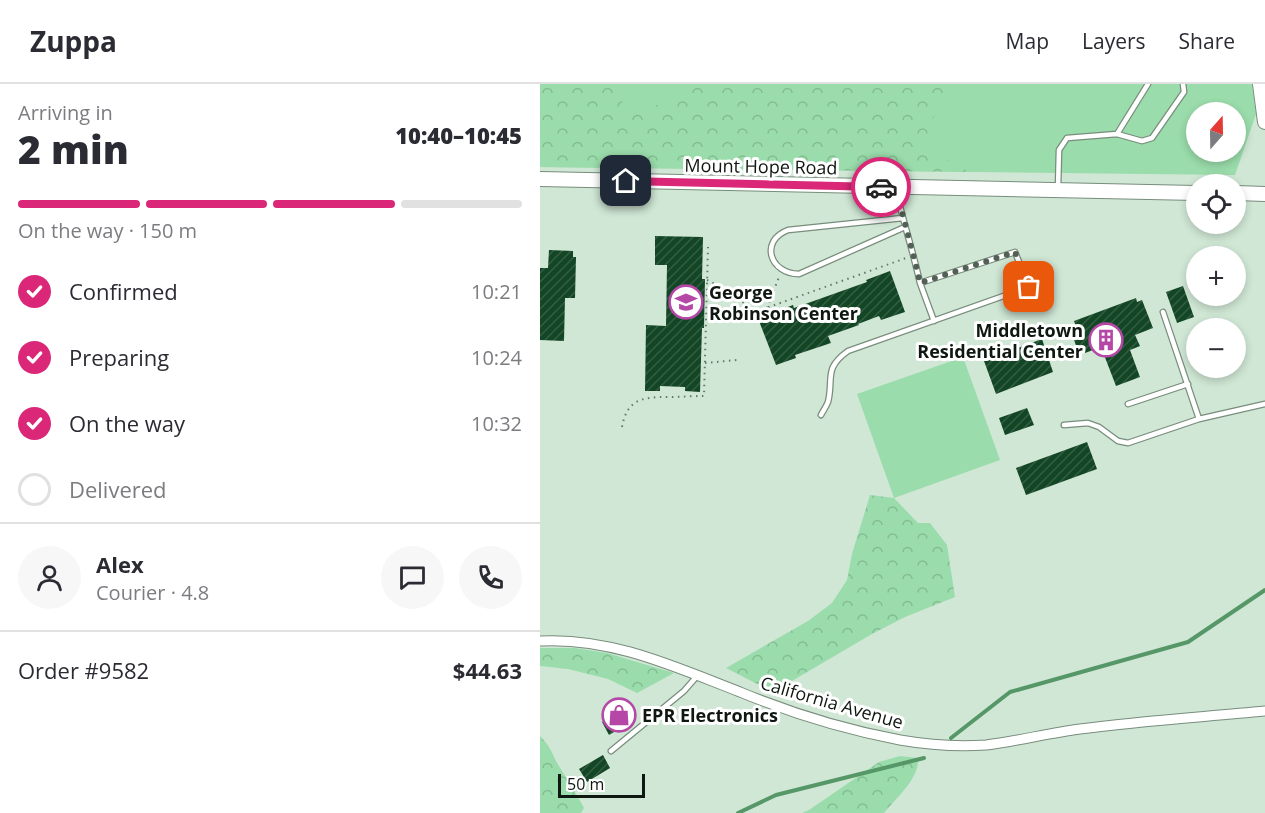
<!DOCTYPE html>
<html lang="en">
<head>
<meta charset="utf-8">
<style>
  body { margin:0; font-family:"Open Sans",sans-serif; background:#f7f7f7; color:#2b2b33; height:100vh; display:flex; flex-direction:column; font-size:22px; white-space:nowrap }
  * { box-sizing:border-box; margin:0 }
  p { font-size:20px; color:#7c7c81 }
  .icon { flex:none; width:33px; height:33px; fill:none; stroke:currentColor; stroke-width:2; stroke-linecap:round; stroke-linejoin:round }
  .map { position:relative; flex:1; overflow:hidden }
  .side { display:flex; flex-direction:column; background:#fff; width:540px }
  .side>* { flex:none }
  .needle { width:39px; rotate:20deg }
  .controls { position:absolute; left:646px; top:18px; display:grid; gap:12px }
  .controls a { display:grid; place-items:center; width:60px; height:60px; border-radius:50%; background:#fff; box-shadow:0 3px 9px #0003; font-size:30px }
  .scale { position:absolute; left:18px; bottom:15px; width:87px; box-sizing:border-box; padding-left:6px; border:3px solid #0f1711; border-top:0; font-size:16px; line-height:21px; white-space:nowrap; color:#0f1711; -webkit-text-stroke:4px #fff; paint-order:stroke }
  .pin { position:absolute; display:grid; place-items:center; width:51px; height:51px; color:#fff; margin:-26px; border-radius:12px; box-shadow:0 3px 9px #0006 }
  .courier { position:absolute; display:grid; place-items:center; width:60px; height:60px; margin:-30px; border:4px solid #db2777; border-radius:50%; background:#fff; color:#222; box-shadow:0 2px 8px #0007 }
  .headline em { font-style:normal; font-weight:800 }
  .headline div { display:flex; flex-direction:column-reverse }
  .headline { display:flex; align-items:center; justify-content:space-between; height:102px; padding:0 18px }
  h1 { font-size:39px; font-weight:800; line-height:45px }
  .bar { display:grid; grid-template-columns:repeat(4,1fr); gap:9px 6px; align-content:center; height:72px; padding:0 18px }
  .bar i { height:8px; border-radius:4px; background:#e1e1e2 }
  .bar .selected { background:#db2777 }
  .bar p { grid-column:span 4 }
  .line { display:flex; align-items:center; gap:15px; padding:0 18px; border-top:2px solid #e1e1e2 }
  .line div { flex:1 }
  .round { display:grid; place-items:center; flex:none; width:63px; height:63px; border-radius:32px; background:#f7f7f7 }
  ol { padding:0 18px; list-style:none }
  li { display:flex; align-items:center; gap:18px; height:66px }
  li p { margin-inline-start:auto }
  li .icon { padding:6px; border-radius:50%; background:#db2777; color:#fff; stroke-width:4 }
  li:last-child { color:#7c7c81 }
  li i { width:33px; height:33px; border:3px solid #e1e1e2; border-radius:50% }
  header { display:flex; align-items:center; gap:36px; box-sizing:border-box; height:84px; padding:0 30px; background:#fff; border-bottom:2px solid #e1e1e2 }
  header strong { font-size:28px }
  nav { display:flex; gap:33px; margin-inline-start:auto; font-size:21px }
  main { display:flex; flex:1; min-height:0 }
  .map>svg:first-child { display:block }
  .grass { fill:#9adcab; fill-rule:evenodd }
  .forest { fill:url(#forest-crowns) }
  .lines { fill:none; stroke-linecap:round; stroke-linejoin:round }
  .stream { stroke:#569768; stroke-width:4 }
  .building { fill:url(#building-hatch) }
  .lane-casing { stroke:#788d7c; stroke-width:7 }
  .street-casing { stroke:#788d7c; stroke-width:11 }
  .secondary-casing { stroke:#788d7c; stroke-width:16 }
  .path { stroke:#68776b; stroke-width:2; stroke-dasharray:1.5 4.5; stroke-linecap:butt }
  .lane { stroke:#fff; stroke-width:4.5 }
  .street { stroke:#fff; stroke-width:9 }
  .secondary { stroke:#fff; stroke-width:14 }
  .done { stroke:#536056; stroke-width:6; stroke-dasharray:0 10.8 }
  .route { stroke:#db2777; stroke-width:8 }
  .labels { text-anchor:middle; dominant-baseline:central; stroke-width:6; stroke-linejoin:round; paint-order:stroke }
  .street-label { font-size:18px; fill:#0f1711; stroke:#fff }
  .poi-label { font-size:18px; font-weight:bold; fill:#0f1711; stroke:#fff; text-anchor:start }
</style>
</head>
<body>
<header>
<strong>Zuppa</strong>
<nav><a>Map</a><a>Layers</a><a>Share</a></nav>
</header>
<main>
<section class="side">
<div class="headline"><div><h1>2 min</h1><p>Arriving in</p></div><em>10:40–10:45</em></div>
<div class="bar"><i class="selected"></i><i class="selected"></i><i class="selected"></i><i></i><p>On the way · 150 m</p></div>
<ol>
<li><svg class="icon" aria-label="check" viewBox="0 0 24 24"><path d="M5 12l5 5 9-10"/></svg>Confirmed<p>10:21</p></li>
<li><svg class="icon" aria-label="check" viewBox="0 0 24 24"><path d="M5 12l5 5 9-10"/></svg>Preparing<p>10:24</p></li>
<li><svg class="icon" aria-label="check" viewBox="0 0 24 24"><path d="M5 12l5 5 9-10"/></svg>On the way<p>10:32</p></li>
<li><i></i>Delivered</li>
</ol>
<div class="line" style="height:108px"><a class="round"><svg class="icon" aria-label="person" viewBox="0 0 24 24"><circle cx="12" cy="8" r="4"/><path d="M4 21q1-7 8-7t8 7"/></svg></a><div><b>Alex</b><p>Courier · 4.8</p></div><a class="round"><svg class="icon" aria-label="chat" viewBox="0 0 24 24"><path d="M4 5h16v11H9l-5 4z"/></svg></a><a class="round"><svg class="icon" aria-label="phone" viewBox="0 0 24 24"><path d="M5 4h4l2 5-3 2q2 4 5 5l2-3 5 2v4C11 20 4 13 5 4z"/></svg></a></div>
<div class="line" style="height:78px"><div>Order #9582</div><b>$44.63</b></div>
</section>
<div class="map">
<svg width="725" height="729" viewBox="0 0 725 729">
  <defs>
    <pattern id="forest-crowns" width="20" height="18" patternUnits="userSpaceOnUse" patternTransform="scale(1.5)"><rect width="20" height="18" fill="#9adcab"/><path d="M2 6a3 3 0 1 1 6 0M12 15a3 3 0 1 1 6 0" fill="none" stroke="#84bc92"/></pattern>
    <pattern id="building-hatch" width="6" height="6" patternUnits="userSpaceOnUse" patternTransform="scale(1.5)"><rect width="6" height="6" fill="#134625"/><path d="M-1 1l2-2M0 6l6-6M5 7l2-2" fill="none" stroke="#345d42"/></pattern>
  </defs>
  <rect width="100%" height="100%" fill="#d0e7d5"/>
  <path class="grass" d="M 0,0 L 712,0 L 716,30 L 695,91 L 0,83 ZM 657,28 L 696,28 L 696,68 L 657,68 Z
    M 423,273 L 460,376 L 354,414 L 317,310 Z"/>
  <path class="forest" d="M 0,0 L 88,0 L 82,19 L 88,29 L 106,27 L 126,16 L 142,0 L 415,0 L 401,24 L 386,43 L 394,68 L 429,88 L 0,83 Z
    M 330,411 L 354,414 L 378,439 L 390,439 L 407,461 L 415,513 L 365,533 L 332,550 L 233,608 L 186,584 L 268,537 L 292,519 L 307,496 L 312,470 Z
    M 0,564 L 35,564 L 67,569 L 134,589 L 97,609 L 68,595 L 28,585 L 0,582 Z
    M 0,652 C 9,661 11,666 16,677 C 25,693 36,708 44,724 L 41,729 L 0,729 Z
    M 360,672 L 378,674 C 380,694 356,714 344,729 L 262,729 L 269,726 L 339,678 Z"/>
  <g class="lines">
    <path class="stream" d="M 411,654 L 470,608 L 648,558 L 725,506
      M 198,729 L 236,711 L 384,674"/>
  </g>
  <path class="building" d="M 115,152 L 163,153 L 162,195 L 165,195 L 164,244 L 162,244 L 160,308 L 145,307 L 145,303 L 120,302 L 120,307 L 105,307 L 106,241 L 126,242 L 127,181 L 115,181 Z
    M 9,166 L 33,167 L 33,173 L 36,173 L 35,214 L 25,214 L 24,257 L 0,256 L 0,184 L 8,184 Z
    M 350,187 L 365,228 L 341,236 L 339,232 L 318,240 L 319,241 L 288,252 L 291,259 L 255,271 L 256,274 L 236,281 L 219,237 L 233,232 L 232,229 L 253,221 L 254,224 L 327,198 L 326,196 Z
    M 643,202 L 654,233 L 637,239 L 626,208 Z
    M 596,214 L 597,218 L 602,216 L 613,244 L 595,251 L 600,262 L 590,266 L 600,293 L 576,302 L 561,263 L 545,269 L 544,265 L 538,267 L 529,242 L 535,240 L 534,237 Z
    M 502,255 L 513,288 L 456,310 L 444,277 Z
    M 487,324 L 494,341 L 465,351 L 459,334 Z
    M 547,358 L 557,385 L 486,411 L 476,384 Z
    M 84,626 L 91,638 L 69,651 L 62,638 Z
    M 63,671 L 70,684 L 47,698 L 39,685 Z"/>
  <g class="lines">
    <g class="lane-casing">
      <path id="lane" d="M 577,50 L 602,57 L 612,54 L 644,8 L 643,0
        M 518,104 L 519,66 L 527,54 L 577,50 L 608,0
        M 356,106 C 363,137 373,167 380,199
        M 363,134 L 248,146 C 219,157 230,190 259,190 L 365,143
        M 623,228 L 659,335
        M 588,320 L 648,300
        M 281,331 C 283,327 286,323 288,318 C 294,294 283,285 308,267 L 489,203 L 475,168 L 380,199 L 394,237
        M 524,341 L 548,339 L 559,343 L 578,357 L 588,359 L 659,335 L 725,320
        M 71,667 L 144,607 L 158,591"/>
    </g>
    <g class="street-casing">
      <path id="street" d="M 0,557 C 71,553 135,583 200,608 C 251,629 306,646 360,656 C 389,661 417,663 446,661 C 478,657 509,649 540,645 C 601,637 663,633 725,627"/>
    </g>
    <g class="secondary-casing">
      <path id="secondary" d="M 720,0 L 725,38
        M 0,95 L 657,109
        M 696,109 L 725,110"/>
    </g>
    <path class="path" d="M 167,196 L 189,207 L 215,228 L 366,174
      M 227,224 L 239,193
      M 165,279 L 197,276
      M 82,343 C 87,314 104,313 129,313 C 141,313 153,312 164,312 L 168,163"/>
    <use href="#lane" class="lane"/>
    <use href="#street" class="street"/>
    <use href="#secondary" class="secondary"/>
  </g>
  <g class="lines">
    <path class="done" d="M 341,103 L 356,103 C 363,135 373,167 380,199 L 475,168 L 489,203"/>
    <path class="route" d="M 86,97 L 341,103"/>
  </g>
  <defs>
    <g id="school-ring" transform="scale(1.725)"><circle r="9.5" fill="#fff" stroke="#b548a7" stroke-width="1.5"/><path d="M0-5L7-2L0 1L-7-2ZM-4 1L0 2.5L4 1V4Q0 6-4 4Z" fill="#b548a7"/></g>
    <g id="building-ring" transform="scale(1.725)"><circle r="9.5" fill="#fff" stroke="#b548a7" stroke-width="1.5"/><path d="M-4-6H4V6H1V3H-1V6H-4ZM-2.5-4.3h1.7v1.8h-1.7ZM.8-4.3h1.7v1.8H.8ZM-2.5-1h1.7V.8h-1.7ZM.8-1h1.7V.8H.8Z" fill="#b548a7"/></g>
    <g id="shop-ring" transform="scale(1.725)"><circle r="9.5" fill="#fff" stroke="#b548a7" stroke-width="1.5"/><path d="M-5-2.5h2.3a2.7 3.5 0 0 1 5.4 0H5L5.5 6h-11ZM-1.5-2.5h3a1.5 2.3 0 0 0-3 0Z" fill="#b548a7"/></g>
  </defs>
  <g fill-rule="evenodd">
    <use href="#school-ring" x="146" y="218"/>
    <use href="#building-ring" x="566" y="256"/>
    <use href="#shop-ring" x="79" y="631"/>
  </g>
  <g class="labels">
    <g class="street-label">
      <text transform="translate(221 82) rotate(1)">Mount Hope Road</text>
      <text transform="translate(292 618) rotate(16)">California Avenue</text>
    </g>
    <g class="poi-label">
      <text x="169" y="208">George<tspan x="169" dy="21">Robinson Center</tspan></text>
      <text x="543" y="246" text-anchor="end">Middletown<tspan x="543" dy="21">Residential Center</tspan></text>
      <text x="102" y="631">EPR Electronics</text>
    </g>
  </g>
</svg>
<div class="controls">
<a><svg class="needle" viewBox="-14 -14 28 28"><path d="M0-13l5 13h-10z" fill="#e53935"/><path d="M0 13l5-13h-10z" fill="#7c7c81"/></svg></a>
<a><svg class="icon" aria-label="locate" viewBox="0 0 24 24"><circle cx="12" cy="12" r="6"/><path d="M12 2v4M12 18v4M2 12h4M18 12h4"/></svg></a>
<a>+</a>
<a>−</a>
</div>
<div class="scale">50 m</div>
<div class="pin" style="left:489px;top:203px;background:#ea580c"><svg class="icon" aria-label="bag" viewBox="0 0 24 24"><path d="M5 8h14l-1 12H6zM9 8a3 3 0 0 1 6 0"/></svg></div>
<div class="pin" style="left:86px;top:97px;background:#1f2937"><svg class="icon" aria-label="home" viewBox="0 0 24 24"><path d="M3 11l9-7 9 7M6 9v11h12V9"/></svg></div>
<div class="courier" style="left:341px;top:103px"><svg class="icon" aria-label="car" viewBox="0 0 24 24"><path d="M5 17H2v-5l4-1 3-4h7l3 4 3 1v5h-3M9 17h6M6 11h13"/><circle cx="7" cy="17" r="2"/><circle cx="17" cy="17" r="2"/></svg></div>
</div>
</main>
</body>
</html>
